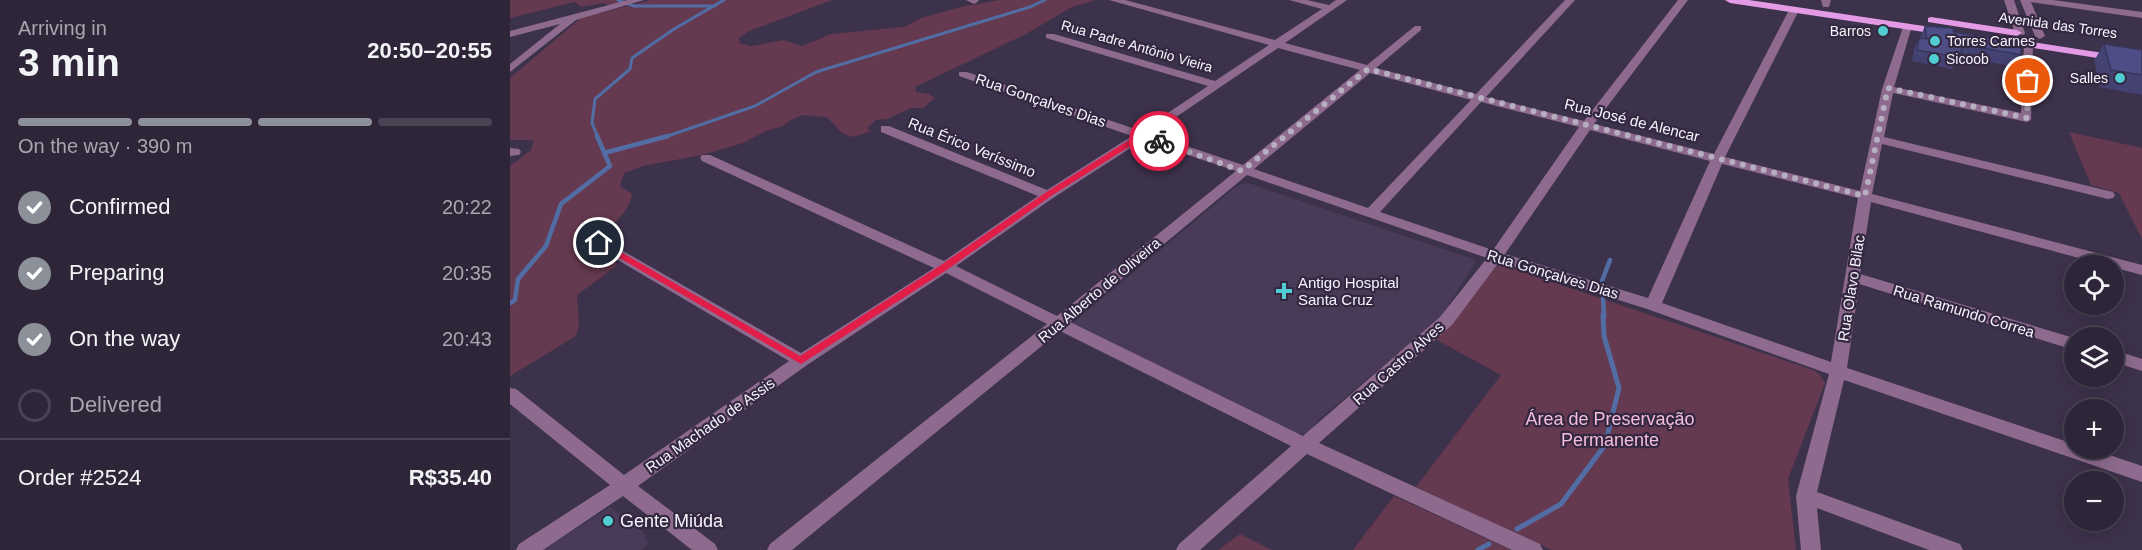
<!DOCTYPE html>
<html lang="en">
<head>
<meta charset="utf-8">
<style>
  body { margin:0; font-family:Helvetica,sans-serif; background:#362e40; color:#f1f3f6; height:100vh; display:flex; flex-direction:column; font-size:22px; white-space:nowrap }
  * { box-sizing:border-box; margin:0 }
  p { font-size:20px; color:#a7a5ae }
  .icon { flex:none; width:33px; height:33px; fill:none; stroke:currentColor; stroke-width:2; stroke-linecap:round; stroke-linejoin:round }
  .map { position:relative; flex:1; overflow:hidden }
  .sheet { display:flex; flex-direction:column; background:#2e2638; width:510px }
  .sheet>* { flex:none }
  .buttons { position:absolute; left:1554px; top:255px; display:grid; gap:12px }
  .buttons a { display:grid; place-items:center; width:60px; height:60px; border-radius:50%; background:#2e2638; box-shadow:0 3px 15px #0003,0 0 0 2px #494353; font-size:30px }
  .pin { position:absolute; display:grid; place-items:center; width:51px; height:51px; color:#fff; margin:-26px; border:3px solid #fff; border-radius:50%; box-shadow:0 2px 6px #0007 }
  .courier { position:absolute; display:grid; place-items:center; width:60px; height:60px; margin:-30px; border:4px solid #e11d48; border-radius:50%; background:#fff; color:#222; box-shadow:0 2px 8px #0007 }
  .head em { font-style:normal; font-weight:700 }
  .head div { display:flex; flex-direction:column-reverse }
  .head { display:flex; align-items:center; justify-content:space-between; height:102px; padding:0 18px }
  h1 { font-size:39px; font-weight:700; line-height:45px }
  .bar { display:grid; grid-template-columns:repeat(4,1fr); gap:9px 6px; align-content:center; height:72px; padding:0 18px }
  .bar i { height:8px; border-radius:4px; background:#494353 }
  .bar .selected { background:#8c9099 }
  .bar p { grid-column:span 4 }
  .line { display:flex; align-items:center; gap:15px; padding:0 18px; border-top:2px solid #494353 }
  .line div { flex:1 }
  ol { padding:0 18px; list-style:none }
  li { display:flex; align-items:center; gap:18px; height:66px }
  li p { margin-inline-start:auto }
  li .icon { padding:6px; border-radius:50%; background:#8c9099; color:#fff; stroke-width:4 }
  li:last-child { color:#a7a5ae }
  li i { width:33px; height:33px; border:3px solid #494353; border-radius:50% }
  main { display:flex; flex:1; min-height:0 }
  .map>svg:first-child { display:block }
  .built { fill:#493a58 }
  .green { fill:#653950 }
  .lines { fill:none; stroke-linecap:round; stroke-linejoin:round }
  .stream-far2 { stroke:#526da3; stroke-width:3 }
  .stream-far1 { stroke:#526da3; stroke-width:4.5 }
  .stream { stroke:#526da3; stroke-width:5 }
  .minor { fill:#8e6b8e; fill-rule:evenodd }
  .major { fill:#e49be5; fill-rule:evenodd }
  .wall { fill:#444272 }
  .building { fill:#4f4d85; stroke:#37365d; stroke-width:1.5 }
  .route { fill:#e11d48 }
  .done { stroke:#b6afbf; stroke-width:6; stroke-dasharray:0 10.8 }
  .poi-dot { fill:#51ccd2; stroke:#332840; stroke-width:2 }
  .labels { text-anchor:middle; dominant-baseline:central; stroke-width:4.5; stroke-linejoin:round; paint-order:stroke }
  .far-street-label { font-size:14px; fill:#f7f3fd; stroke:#332840 }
  .far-poi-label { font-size:14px; fill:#f7f3fd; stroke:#332840; text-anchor:end }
  .street-label { font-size:15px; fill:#f7f3fd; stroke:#332840 }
  .poi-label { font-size:15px; fill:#f7f3fd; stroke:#332840; text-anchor:start }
  .near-park-label { font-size:18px; fill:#f5bdd9; stroke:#332840 }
  .near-poi-label { font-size:18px; fill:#f7f3fd; stroke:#332840; text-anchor:start }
</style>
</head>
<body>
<main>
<section class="sheet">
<div class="head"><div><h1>3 min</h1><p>Arriving in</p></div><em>20:50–20:55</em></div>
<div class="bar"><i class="selected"></i><i class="selected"></i><i class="selected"></i><i></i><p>On the way · 390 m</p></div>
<ol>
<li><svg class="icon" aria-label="check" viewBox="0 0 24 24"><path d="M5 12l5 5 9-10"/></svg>Confirmed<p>20:22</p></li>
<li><svg class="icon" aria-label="check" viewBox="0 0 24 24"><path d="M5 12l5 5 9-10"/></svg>Preparing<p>20:35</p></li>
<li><svg class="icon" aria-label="check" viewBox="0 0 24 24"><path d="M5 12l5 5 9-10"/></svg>On the way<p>20:43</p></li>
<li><i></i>Delivered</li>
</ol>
<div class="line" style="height:78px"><div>Order #2524</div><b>R$35.40</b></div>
</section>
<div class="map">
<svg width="1632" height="550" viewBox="0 0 1632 550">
  <rect width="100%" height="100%" fill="#3d324b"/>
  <path class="built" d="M 738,183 L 963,259 L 966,262 L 930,318 L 809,419 L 799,434 L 783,433 L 560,325 L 727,186 Z
    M 100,507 L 137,535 L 135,539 L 139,544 L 130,550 L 33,550 Z"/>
  <path class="green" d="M 0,0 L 123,0 L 100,6 L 94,3 L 71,7 L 65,2 L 0,18 Z
    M 141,0 L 322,0 L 239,31 L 229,38 L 230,43 L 241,46 L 274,40 L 292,46 L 321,34 L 394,27 L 411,18 L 455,6 L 490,0 L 586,0 L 562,7 L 516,34 L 405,87 L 406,92 L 419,94 L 425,98 L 413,108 L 401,108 L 377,119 L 366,120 L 357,128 L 362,131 L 343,137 L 332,133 L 317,117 L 293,115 L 279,121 L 273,126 L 256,131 L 233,143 L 192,155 L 133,166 L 114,173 L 110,186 L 122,194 C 120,213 99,227 85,239 L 84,247 L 99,254 L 108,265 L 67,295 L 69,325 L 66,336 L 0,376 L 0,166 L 21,150 L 24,140 L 0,140 L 0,78 L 71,18 Z
    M 1559,132 L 1632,148 L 1632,239 L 1609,193 L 1581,185 Z
    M 992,265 L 1303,370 L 1310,375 L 1315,383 L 1278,479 L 1286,550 L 1042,550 L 906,487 L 991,375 L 925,339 L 946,319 L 985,266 Z
    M 884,496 L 1001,550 L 843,550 Z
    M 730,534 L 762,550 L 708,550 Z"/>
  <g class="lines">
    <path class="stream-far2" d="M 108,0 L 124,6 L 205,6
      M 88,138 L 82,123 L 85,99 L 120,69 L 122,58 L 164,29 L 214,0
      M 152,138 L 245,106 L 306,72 L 520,7 L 535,0"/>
    <path class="stream-far1" d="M 94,153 L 158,136
      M 1092,281 L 1100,260
      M 1093,297 L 1094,317
      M 0,303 L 5,300 L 8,279 L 36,246 L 51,204 L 100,166 L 87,136"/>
    <path class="stream" d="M 1007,529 L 1051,504 L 1095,445 L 1109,388 L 1094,336 L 1093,315
      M 968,550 L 979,544"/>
    <path class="minor" d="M 118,0 L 134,0 L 66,20 L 0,72 L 0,64 L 50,24 L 0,37 L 0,31 Z
      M 456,0 L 468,0 L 469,1 L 464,4 Z
      M 599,0 L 615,0 L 765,40 L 812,9 L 779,0 L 797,0 L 819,5 L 826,0 L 837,0 L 775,43 L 857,65 L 905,26 L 911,26 L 911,30 L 866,68 L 966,94 L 1055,0 L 1065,0 L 976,97 L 1074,121 L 1168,0 L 1178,0 L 1084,124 L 1204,154 L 1279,10 L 1287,8 L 1289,10 L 1215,157 L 1350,191 L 1372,89 L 1394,24 L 1402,26 L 1384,87 L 1511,113 L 1514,44 L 1523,42 L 1521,120 L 1517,122 L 1383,93 L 1374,137 L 1603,192 L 1605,195 L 1603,198 L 1598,199 L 1372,144 L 1362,194 L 1632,265 L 1632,275 L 1361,202 L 1350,274 L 1564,338 L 1564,350 L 1349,284 L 1337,368 L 1564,444 L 1564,448 L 1579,448 L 1632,466 L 1632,482 L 1334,380 L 1307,492 L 1450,544 L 1453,550 L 1419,550 L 1307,508 L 1311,550 L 1291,550 L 1286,496 L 1319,374 L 1137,309 L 989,262 L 942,325 L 809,443 L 1030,544 L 1033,550 L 1002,550 L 797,454 L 690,550 L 666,550 L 669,544 L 781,446 L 550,331 L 282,550 L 257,550 L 260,544 L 537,324 L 436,273 L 297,365 L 128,486 L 205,544 L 208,550 L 182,550 L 113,496 L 33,550 L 6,550 L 9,544 L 100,485 L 0,404 L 0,388 L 6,389 L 114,475 L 279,361 L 84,246 L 82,243 L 84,240 L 94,240 L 291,353 L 424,268 L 192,161 L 190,158 L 192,155 L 200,155 L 434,261 L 528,196 L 371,132 L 371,126 L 379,126 L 537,190 L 622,136 L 449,76 L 449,72 L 457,72 L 631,131 L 698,86 L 536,38 L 536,34 L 544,34 L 705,81 L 759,45 ZM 768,48 L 850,70 L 733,165 L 641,134 ZM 860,73 L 961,100 L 858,208 L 744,169 ZM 971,102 L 1069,127 L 983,250 L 870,212 ZM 1080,130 L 1200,161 L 1138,298 L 995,254 ZM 633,140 L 726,171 L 547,316 L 446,266 L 543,198 ZM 1212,164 L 1348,198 L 1321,362 L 1152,303 ZM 737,175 L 977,258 L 930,317 L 793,436 L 560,322 Z
      M 1311,0 L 1321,0 L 1319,7 L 1313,7 Z
      M 1494,0 L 1504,0 L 1515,33 L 1514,35 L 1505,33 Z
      M 1510,0 L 1543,0 L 1632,12 L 1632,18 L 1521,2 L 1535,36 L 1530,39 L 1525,36 Z
      M 0,148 L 9,149 L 11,152 L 9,155 L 0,156 Z
      M 1604,350 L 1632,359 L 1632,371 L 1604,362 Z"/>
    <path class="major" d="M 1215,0 L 1239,0 L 1434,29 L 1439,32 L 1434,35 L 1220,3 Z
      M 1421,17 L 1507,30 L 1512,33 L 1507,36 L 1418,22 L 1418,18 Z
      M 1490,37 L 1632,59 L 1632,65 L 1486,42 L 1486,38 Z"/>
  </g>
  <path class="wall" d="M 1415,26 L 1444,32 L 1511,55 L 1505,67 L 1450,56 L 1446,65 L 1444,65 L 1442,69 L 1402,61 L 1404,49 L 1409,38 L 1410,38 Z
    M 1594,44 L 1632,50 L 1632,95 L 1590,87 L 1584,61 Z"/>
  <path class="building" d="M 1415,26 L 1443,28 L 1444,32 L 1505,41 L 1511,45 L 1511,55 L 1452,44 L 1451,54 L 1448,53 L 1447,57 L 1407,50 L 1409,38 L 1417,39 Z
    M 1594,44 L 1632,50 L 1632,75 L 1601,70 Z"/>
  <path class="route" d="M 630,133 L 653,141 L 649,143 L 633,138 L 541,196 L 438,269 L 291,364 L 84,243 L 92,241 L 290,356 L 431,265 L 535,193 Z"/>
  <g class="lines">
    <path class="done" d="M 649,141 L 732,171 L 858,69 L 1355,196 L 1378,88 L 1517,118 L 1518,81"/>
  </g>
  <g class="poi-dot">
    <circle cx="1373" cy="31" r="6"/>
    <circle cx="1425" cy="41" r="6"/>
    <circle cx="1424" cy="59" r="6"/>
    <circle cx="1610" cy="78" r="6"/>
    <path d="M771 282h6v6h6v6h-6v6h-6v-6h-6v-6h6z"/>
    <circle cx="98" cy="521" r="6"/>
  </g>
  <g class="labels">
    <g class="far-street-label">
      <text transform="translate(1548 25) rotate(8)">Avenida das Torres</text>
      <text transform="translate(627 46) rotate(16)">Rua Padre Antônio Vieira</text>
    </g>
    <g class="far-poi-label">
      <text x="1361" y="31">Barros</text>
      <text x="1437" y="41" text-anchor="start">Torres Carnes</text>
      <text x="1436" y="59" text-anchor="start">Sicoob</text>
      <text x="1598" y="78">Salles</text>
    </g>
    <g class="street-label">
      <text transform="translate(531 100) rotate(19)">Rua Gonçalves Dias</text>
      <text transform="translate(1122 120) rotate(14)">Rua José de Alencar</text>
      <text transform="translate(462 147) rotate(22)">Rua Érico Veríssimo</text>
      <text transform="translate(1043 274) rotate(17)">Rua Gonçalves Dias</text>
      <text transform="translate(1341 288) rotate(-81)">Rua Olavo Bilac</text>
      <text transform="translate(589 290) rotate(-40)">Rua Alberto de Oliveira</text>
      <text transform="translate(1454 311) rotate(17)">Rua Ramundo Correa</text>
      <text transform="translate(888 363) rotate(-42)">Rua Castro Alves</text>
      <text transform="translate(200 425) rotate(-35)">Rua Machado de Assis</text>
    </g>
    <g class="poi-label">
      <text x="788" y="282">Antigo Hospital<tspan x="788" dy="17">Santa Cruz</tspan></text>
    </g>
    <g class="near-park-label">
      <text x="1100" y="419">Área de Preservação<tspan x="1100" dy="21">Permanente</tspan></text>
    </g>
    <g class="near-poi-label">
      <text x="110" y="521">Gente Miúda</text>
    </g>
  </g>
</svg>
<div class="buttons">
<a><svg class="icon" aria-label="locate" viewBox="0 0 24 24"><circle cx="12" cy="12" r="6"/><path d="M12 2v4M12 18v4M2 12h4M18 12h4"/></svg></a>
<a><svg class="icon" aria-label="layers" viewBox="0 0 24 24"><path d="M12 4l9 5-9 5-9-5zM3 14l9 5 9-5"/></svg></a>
<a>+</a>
<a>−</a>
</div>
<div class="pin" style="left:1518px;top:81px;background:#ea580c"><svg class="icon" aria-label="bag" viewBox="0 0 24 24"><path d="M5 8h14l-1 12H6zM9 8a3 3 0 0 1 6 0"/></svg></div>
<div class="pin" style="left:89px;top:243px;background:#1f2937"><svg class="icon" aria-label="home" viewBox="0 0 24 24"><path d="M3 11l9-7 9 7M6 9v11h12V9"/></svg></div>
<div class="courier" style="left:649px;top:141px"><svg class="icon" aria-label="bike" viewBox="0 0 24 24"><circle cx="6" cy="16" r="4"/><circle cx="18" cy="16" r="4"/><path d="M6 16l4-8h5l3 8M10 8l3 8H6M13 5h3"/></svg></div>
</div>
</main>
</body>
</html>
